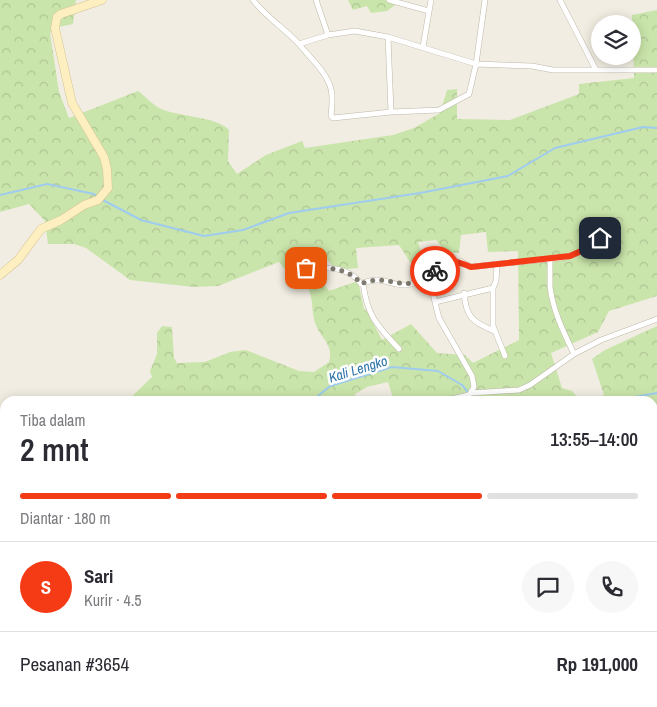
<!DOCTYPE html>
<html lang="id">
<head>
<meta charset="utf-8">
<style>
  body { margin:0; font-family:"Archivo Narrow",sans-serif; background:#f7f7f7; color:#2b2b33; height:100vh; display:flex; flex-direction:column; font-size:19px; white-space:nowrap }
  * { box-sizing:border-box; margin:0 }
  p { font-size:16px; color:#7c7c81 }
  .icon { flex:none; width:28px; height:28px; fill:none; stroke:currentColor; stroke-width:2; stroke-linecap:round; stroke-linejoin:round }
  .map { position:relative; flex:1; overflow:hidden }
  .sheet { position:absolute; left:0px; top:396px; width:658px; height:311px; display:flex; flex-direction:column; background:#fff; border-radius:15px 15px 0 0; box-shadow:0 2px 12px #0003 }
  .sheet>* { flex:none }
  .tools { position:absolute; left:591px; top:15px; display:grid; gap:10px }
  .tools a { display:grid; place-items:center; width:50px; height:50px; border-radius:50%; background:#fff; box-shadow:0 2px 12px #0003; font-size:25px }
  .pin { position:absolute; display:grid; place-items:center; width:42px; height:42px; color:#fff; margin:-21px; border-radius:10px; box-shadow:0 2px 8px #0006 }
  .courier { position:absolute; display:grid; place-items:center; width:50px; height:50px; margin:-25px; border:4px solid #f53a16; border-radius:50%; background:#fff; color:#222; box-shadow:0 1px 6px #0007 }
  .head em { font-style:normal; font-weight:600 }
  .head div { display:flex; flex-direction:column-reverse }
  .head { display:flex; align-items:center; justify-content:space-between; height:85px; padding:0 20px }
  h1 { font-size:32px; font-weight:600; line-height:38px }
  .bar { display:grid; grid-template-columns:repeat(4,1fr); gap:8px 5px; align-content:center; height:60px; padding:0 20px }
  .bar i { height:6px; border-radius:4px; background:#e1e1e2 }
  .bar .current { background:#f53a16 }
  .bar p { grid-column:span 4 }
  .line { display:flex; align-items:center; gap:12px; padding:0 20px; border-top:1px solid #e1e1e2 }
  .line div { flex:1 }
  .round { display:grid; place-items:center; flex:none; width:52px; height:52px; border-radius:26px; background:#f7f7f7 }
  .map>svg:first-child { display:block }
  .forest { fill:url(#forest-crowns); fill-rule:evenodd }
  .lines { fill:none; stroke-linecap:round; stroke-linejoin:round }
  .stream { stroke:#9fccee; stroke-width:2 }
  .street-casing { stroke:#bfb7a9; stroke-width:6 }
  .secondary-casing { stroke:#d3c395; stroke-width:9 }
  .street { stroke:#fff; stroke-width:5 }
  .secondary { stroke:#fdefc0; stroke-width:8 }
  .done { stroke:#7f7a70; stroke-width:5; stroke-dasharray:0 9 }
  .route { stroke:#f53a16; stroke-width:6 }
  .labels { text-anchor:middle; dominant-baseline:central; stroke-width:5; stroke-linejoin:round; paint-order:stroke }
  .water-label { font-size:14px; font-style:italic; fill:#3075aa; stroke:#fff }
</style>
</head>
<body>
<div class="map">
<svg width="657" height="707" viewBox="0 0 657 707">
  <defs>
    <pattern id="forest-crowns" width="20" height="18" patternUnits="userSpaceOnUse" patternTransform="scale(1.25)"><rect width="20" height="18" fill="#cae5ab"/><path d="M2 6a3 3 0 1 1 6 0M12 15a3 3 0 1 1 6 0" fill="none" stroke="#afc594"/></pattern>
  </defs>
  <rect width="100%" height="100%" fill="#f1ede2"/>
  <path class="forest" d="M 0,0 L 76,0 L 73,24 L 59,27 L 50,33 L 59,92 L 69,118 L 138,91 C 145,96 152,104 159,108 C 177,117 217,116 229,130 L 228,161 L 237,174 L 266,155 L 302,141 L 305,148 L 393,135 L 414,128 L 440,113 L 447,90 L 457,89 L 457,119 L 510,120 L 579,94 L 579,84 L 634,78 L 632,15 L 657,10 L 657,296 L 609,311 L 598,332 L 551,353 L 562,388 L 572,391 L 581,401 L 394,401 L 388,382 L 367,387 L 355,394 L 357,401 L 127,401 L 152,377 L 150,371 L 157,354 L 157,333 L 162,326 L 172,327 L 174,358 L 177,363 L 205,362 L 230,352 L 246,350 L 299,371 L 314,372 L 329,362 C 334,344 321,339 315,323 C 311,311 314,295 306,285 C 300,279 293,276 287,271 C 284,269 282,265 279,262 L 218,286 L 194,287 L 130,280 L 86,248 L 74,244 L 48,244 L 45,221 L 29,204 L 0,212 ZM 486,232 L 488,252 L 518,251 L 519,340 L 473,363 L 465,355 L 437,353 L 411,324 L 382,340 L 367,311 L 364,309 L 358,281 L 329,291 L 308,262 L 322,253 L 336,270 L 358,268 L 356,248 L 399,245 L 414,268 L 425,263 L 418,242 L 436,240 L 446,252 L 459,253 L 461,235 Z
    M 348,0 L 402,0 L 387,11 L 371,13 L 367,6 L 353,10 Z
    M 657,326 L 657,707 L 480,707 L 485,702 L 652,702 L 652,401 L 583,401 L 604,395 L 592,359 L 605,350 Z
    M 0,413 L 5,414 L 5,538 L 0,540 Z
    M 5,586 L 5,673 L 0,673 L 0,587 Z
    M 34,702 L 53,703 L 54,707 L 28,707 Z
    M 309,703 L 312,707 L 202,707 L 201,703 Z"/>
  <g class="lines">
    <path class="stream" d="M 0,195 L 47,184 L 94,194 L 97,196
      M 101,199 L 141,220 L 204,236 L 243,230 L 289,213 L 420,193 L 508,176 L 555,148 L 643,127 L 657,128
      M 471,396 L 475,401 L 494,401
      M 312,401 L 330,386 L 392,367 L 438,371 L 462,385 L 468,392
      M 612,401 L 657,393
      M 0,485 L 5,483
      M 652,659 L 657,655
      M 566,707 L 576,702"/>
    <g class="street-casing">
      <path id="street" d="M 253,0 C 266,17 284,28 299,44 L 328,35 L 355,31 L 388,37 L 476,64 L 532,66 L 553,70 L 657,70
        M 316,0 L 328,35
        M 389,0 L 429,11
        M 560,0 L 595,68
        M 299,44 C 309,57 327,72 331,89 C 333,97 332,107 331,116 L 333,118 L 391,112 L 388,37
        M 423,47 L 431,0
        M 391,112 L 439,110 L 469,94 L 476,64 L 485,0
        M 550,259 C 571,258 584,252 599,238
        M 497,264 L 550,259 C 550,268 550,278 550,287 C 553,311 564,333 574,354
        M 293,271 C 315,267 347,263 361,284 L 363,283
        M 464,293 C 466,318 473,322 494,331
        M 435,302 L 493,288
        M 399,349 C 377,325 367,316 363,283 C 385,275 388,286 406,285 C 413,284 421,280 429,278
        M 471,393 L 519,390 L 530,385 L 574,354 L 601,340 L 657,319
        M 443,401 L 469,395 L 474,387 L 472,376 L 439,318 C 435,304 433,291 429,278 L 450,261 L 460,261 L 471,267 L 497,264 L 496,281 L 493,288 L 493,326 L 505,356
        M 0,546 L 5,545
        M 316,702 L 317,707
        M 414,707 L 424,702"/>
    </g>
    <g class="secondary-casing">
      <path id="secondary" d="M 0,275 L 18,260 L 41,229 L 61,220 L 84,205 L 98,200 L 108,188 L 107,169 L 104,157 L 72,103 L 55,28 L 57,17 L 61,14 L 102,0
        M 0,414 L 5,420
        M 73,702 L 74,707"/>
    </g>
    <use href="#street" class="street"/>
    <use href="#secondary" class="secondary"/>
  </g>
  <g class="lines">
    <path class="done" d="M 306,268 C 325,267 349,267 361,284 C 390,271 406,298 435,271"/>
    <path class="route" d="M 435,271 C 451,258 453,260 471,267 L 570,256 L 588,248 L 600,238"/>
  </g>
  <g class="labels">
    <g class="water-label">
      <text transform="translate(358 369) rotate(-17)">Kali Lengko</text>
    </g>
  </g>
</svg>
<div class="tools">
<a><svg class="icon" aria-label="layers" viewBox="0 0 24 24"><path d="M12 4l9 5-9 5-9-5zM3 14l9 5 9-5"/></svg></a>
</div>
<div class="pin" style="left:306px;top:268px;background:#ea580c"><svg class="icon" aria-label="bag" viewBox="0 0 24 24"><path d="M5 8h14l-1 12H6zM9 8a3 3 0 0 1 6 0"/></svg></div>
<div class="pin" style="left:600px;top:238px;background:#1f2937"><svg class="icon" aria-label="home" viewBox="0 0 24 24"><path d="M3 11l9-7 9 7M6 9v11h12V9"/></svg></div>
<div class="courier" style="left:435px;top:271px"><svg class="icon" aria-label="bike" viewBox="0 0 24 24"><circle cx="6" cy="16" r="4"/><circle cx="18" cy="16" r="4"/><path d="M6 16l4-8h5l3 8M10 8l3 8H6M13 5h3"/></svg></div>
<section class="sheet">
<div class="head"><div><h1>2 mnt</h1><p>Tiba dalam</p></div><em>13:55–14:00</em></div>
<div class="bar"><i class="current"></i><i class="current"></i><i class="current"></i><i></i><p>Diantar · 180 m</p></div>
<div class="line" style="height:90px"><b class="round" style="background:#f53a16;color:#fff">S</b><div><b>Sari</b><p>Kurir · 4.5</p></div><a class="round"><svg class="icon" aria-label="chat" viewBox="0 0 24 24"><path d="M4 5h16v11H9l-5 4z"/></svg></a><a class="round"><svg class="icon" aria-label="phone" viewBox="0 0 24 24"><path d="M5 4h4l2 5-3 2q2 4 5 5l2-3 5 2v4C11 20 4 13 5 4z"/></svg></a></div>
<div class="line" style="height:65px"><div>Pesanan #3654</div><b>Rp 191,000</b></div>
</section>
</div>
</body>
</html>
